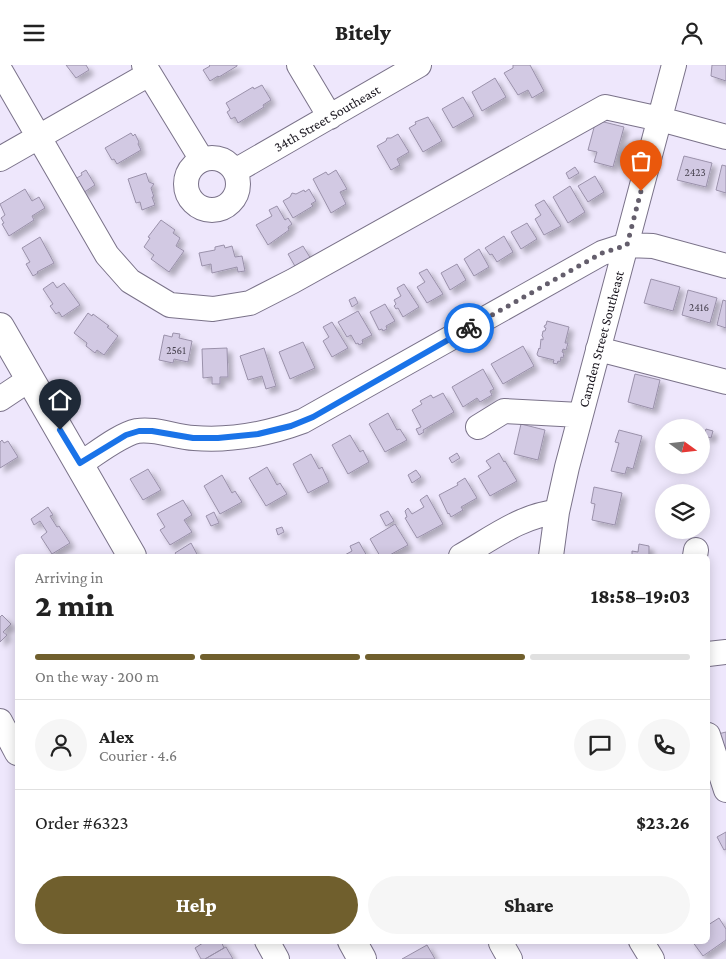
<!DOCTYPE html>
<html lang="en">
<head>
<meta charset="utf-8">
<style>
  body { margin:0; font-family:"Crimson Pro",serif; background:#f6f6f6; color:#222; height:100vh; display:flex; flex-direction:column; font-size:19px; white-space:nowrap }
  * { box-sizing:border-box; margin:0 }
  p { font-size:16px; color:#767676 }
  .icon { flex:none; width:28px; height:28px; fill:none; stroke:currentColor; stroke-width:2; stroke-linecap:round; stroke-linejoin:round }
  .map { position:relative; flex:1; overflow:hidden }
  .panel { position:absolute; left:15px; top:489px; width:695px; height:390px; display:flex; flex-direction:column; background:#fff; border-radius:8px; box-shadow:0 2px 12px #0003 }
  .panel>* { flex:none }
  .needle { width:32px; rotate:105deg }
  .fabs { position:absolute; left:655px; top:354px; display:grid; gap:10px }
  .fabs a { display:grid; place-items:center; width:55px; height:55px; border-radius:50%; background:#fff; box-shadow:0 2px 12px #0003; font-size:25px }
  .pin { position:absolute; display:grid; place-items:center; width:42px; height:42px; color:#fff; margin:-51px -21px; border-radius:50% 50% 50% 0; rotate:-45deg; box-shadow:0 0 5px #0007 }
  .pin .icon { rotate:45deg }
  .courier { position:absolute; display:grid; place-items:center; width:50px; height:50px; margin:-25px; border:4px solid #1a73e8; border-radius:50%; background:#fff; color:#222; box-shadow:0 1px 6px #0007 }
  .overview em { font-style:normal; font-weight:800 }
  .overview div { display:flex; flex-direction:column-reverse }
  .overview { display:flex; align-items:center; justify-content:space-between; height:85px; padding:0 20px }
  h1 { font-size:32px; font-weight:800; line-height:38px }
  .bar { display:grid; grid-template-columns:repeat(4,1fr); gap:8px 5px; align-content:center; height:60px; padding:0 20px }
  .bar i { height:6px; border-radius:4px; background:#e0e0e0 }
  .bar .selected { background:#705f2d }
  .bar p { grid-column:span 4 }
  .line { display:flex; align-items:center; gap:12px; padding:0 20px; border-top:1px solid #e0e0e0 }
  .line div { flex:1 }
  .round { display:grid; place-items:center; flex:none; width:52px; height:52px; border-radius:26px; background:#f6f6f6 }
  .cta { display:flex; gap:10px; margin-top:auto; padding:10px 20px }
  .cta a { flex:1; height:58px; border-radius:30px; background:#705f2d; color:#fff; font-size:20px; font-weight:800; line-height:58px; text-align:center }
  .cta a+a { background:#f6f6f6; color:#222 }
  header { display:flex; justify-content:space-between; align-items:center; height:65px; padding:0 20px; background:#fff; font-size:22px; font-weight:800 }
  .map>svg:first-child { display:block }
  .building { fill:#d2c9e3; stroke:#9a91aa; filter:url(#shadow) }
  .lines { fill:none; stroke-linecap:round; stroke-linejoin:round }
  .minor-casing { stroke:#7a7289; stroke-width:26 }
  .major-casing { stroke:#7a7289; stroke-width:30 }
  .minor { stroke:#fff; stroke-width:24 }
  .major { stroke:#fff; stroke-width:28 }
  .done { stroke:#645e6c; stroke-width:5; stroke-dasharray:0 9 }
  .route { stroke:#1a73e8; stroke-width:6 }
  .labels { text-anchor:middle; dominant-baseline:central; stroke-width:4; stroke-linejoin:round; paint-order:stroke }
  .number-label { font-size:11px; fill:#47424f }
  .street-label { font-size:14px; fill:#19151e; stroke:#fff }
</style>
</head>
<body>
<header><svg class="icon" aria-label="menu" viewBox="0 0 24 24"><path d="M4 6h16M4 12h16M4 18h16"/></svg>Bitely<svg class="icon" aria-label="person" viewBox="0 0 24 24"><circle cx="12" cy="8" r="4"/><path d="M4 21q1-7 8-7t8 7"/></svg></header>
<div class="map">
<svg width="726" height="894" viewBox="0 0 726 894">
  <defs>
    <filter id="shadow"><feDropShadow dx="4.5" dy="4.5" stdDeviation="2.5" flood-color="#0004"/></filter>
  </defs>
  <rect width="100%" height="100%" fill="#eee7fc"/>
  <path class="building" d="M 66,0 L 86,0 L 89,5 L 76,13 Z
    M 209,0 L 237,0 L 237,1 L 219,12 L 218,11 L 210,16 L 203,5 L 210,1 Z
    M 513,0 L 530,0 L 544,26 L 532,33 L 528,25 L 518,30 L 504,8 L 513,3 Z
    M 712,0 L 726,0 L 726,16 L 711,11 Z
    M 495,13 L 506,32 L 482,46 L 472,27 Z
    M 262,20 L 271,35 L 263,40 L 264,42 L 238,58 L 235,52 L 231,54 L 227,47 L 230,45 L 226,38 L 253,22 L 254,24 Z
    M 463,32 L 474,51 L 453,63 L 442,44 Z
    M 428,52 L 442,76 L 423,87 L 409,63 L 416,59 L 415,57 Z
    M 596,55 L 624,62 L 613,102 L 594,97 L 597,87 L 588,85 Z
    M 131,68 L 133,71 L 135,69 L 139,77 L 138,79 L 141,85 L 117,99 L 114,94 L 112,95 L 105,83 Z
    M 398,69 L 409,87 L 397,94 L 400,100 L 391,105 L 377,81 L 386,76 L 387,73 L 391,73 Z
    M 684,91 L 712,98 L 706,122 L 677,115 Z
    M 722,100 L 726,101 L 726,128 L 716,125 Z
    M 575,102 L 579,108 L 569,114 L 566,108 Z
    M 86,105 L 95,120 L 83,128 L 75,114 L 82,110 L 81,108 Z
    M 336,105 L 347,124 L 340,127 L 346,139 L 331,148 L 313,114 L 326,107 L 328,110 Z
    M 146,108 L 149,117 L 154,119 L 151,123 L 154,132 L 152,132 L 155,140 L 142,145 L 140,137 L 136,138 L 128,114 Z
    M 595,111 L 604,127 L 588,137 L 578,121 Z
    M 570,121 L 585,147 L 568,158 L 553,132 Z
    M 25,124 L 32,136 L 39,132 L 45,143 L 32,151 L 34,155 L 9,171 L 2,159 L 4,158 L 1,153 L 5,150 L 0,139 Z
    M 309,124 L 316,136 L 311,139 L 313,141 L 293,153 L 283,136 L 290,132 L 292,128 L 296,129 L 304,125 L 305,127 Z
    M 544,135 L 561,161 L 544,170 L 535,154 L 541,150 L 535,140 Z
    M 277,141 L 285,155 L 288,153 L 292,159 L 288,162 L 289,165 L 268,180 L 256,160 L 272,151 L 269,145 Z
    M 161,155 L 175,165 L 173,168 L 180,173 L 176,181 L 184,186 L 169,207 L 151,194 L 154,190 L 144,182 L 150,173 L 148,172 Z
    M 527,158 L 537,174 L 521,184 L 511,167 Z
    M 504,171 L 513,187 L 497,197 L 492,189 L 490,190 L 485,183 Z
    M 40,172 L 54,198 L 37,207 L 38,208 L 33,211 L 26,199 L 30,197 L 22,183 Z
    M 224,180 L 225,183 L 232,181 L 235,192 L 242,191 L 245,206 L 238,207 L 237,202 L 212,208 L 211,199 L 202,201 L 199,188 L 215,185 L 215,182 Z
    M 303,181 L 311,194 L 296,203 L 288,189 Z
    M 479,184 L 489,202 L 474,211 L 464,194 Z
    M 457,199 L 466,215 L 450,225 L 441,208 Z
    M 427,204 L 443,229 L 427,238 L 417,222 L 425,217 L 419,208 Z
    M 651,214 L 680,222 L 673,246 L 644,238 Z
    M 53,217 L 57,223 L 64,218 L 80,240 L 62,252 L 59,247 L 56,249 L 50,241 L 53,239 L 43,224 Z
    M 404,219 L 419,242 L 403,252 L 398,243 L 396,244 L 394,241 L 396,239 L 394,235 L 401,231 L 397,223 Z
    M 688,225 L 717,233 L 710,258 L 682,250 Z
    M 355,232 L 358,238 L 352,242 L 349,235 Z
    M 723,235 L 726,236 L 726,263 L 717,260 Z
    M 385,239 L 395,256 L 386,261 L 387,264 L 383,266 L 382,264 L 379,265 L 370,247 Z
    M 358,246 L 372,270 L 362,275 L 363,278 L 359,280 L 358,278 L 356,279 L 351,270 L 347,272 L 338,257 Z
    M 88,248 L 92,251 L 93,249 L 109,261 L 107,262 L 118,271 L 104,290 L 97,285 L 95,288 L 86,281 L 87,278 L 74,268 Z
    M 547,256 L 569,262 L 565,278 L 568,278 L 566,285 L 563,284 L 562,287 L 564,288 L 563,293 L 561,292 L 560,297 L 558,296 L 557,299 L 553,298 L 554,295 L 538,291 L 537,289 L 539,283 L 540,284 L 541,274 L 543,275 L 543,272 L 542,271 L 543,266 L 545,266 L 546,263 L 544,262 L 545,260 L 546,260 Z
    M 332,257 L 348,283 L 332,292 L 323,276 L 329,272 L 323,262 Z
    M 173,268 L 180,269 L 179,273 L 192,276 L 188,297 L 174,294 L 173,298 L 159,295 L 164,270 L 172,272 Z
    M 303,277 L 315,303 L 290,314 L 279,287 Z
    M 523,281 L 534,301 L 503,319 L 491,299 Z
    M 227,283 L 228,312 L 220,312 L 220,319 L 212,319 L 212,312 L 203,313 L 202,284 Z
    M 264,283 L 276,321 L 266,324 L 262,311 L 248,315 L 240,291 Z
    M 483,304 L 494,324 L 490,326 L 492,330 L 480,337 L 477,333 L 463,342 L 452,322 Z
    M 635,309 L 660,315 L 653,344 L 628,337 Z
    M 443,328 L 454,347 L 423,365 L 424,367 L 419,370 L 416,364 L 421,362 L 412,345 L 422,339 L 420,336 L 431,330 L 433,333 Z
    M 388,348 L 397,365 L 400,364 L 407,375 L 385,387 L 369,359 Z
    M 521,359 L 545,365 L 538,395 L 514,389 Z
    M 706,364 L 713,366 L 711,373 L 704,371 Z
    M 619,365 L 642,371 L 633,404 L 627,402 L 625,409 L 611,406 L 619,378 L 615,377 Z
    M 350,370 L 360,387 L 363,385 L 369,397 L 348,409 L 332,380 Z
    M 2,375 L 4,378 L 8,376 L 18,392 L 0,403 L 0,377 Z
    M 457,388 L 460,393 L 452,398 L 449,393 Z
    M 499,388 L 504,397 L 505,396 L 517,416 L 490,431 L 478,411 L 491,403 L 486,396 Z
    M 311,389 L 319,404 L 322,402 L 329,417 L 308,428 L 293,399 Z
    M 267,402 L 277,420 L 280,418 L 287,429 L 266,441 L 249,413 Z
    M 148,404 L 161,425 L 143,435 L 130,414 Z
    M 416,405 L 421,412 L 412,418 L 408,410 Z
    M 222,410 L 232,428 L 235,426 L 242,437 L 220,449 L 204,421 Z
    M 465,413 L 477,433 L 461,442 L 463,445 L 451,452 L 449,448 L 448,449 L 439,430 L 458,420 L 457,418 Z
    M 594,422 L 622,428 L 615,460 L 592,455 L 595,439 L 591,438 Z
    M 427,430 L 443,459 L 417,473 L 405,453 L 407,452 L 405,446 L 408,443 L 412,449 L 424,442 L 420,435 Z
    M 183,435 L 192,450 L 184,455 L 192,467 L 170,480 L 160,465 L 165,462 L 157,449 Z
    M 48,442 L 53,450 L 50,451 L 57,462 L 59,461 L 70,478 L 52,489 L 41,472 L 47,467 L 40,456 L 34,460 L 31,454 Z
    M 388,446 L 394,456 L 386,461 L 380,450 Z
    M 214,447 L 219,458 L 211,461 L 206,451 Z
    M 395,459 L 408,480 L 388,491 L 380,491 L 370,474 Z
    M 282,462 L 284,467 L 278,470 L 276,464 Z
    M 359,477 L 367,491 L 343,491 L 352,486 L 350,481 Z
    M 191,478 L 198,491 L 177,491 L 175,488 Z
    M 639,479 L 649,481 L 649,491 L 632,491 L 632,486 L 638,487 Z
    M 2,550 L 11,559 L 3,567 L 7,570 L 0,577 L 0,552 Z
    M 726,667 L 726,685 L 718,687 L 714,670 Z
    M 726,767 L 726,784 L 724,785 L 717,772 Z
    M 719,853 L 726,864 L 726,875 L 703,891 L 692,876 L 708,876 L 708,860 Z
    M 206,876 L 221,876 L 224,883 L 205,894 L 201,894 L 195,883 Z
    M 427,880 L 435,894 L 402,894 Z
    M 226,882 L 233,894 L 205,894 L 224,883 Z"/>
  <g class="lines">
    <g class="minor-casing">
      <path id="minor" d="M 144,0 L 202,95
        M 299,0 L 330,52
        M 0,5 L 107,190 L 130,216 L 170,240 L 213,244 L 250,238 L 293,216 L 605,42 L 660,54 L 726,72
        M186 119a26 26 0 1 1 52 0a26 26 0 1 1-52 0Z
        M 0,94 L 149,9
        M 235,106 L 419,0
        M 598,284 L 726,317
        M 0,334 L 30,314
        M 478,362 L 504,346 L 580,350
        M 80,399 C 96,389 119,370 137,366 C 155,363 175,372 194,373 C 231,376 268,369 303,356 L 602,188 L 627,180 L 653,181 L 726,201
        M 461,491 C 491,474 522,450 557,447
        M 551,491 L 557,447 L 567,402 L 674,0
        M 695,491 L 696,485
        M 708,589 L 726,587
        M 0,656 L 17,688
        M 708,670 L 726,725
        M 267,876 L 277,894
        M 641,876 L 652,894
        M 501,878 L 510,894"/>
    </g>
    <g class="major-casing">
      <path id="major" d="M 0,262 L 132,491
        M 352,876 L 362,894"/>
    </g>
    <use href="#minor" class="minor"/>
    <use href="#major" class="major"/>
  </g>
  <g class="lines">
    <path class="done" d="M 469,263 L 602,188 L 627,180 L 641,126"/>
    <path class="route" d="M 60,365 L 80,398 L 126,370 L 139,366 L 152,366 L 193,373 L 218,373 L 258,369 L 291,361 L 313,352 L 469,263"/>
  </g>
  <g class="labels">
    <g class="number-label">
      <text x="695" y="107">2423</text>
      <text x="699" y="242">2416</text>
      <text x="176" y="285">2561</text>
    </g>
    <g class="street-label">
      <text transform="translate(327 53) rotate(-30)">34th Street Southeast</text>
      <text transform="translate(601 274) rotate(-75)">Camden Street Southeast</text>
    </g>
  </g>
</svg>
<div class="fabs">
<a><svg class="needle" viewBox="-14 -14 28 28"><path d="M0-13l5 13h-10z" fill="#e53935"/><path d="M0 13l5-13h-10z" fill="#767676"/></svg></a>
<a><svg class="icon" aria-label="layers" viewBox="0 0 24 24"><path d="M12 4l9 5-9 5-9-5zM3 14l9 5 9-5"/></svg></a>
</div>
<div class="pin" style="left:641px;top:126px;background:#ea580c"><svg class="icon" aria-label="bag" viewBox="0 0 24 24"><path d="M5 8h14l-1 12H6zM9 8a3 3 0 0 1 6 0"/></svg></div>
<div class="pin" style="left:60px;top:365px;background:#1f2937"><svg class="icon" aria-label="home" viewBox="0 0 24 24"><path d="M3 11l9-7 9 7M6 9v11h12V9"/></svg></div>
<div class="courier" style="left:469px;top:263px"><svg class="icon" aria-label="bike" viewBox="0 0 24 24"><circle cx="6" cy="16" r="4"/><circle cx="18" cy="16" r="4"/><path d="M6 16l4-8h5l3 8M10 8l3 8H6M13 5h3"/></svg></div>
<section class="panel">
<div class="overview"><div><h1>2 min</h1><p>Arriving in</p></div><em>18:58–19:03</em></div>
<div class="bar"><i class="selected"></i><i class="selected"></i><i class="selected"></i><i></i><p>On the way · 200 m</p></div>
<div class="line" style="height:90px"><a class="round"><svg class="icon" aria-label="person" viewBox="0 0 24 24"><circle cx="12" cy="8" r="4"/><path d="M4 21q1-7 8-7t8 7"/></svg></a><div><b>Alex</b><p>Courier · 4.6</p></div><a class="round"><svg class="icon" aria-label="chat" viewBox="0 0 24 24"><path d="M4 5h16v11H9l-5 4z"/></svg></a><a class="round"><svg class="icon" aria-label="phone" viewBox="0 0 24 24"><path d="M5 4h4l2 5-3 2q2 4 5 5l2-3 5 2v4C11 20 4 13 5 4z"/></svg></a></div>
<div class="line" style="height:65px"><div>Order #6323</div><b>$23.26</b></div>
<div class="cta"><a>Help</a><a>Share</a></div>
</section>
</div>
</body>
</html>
